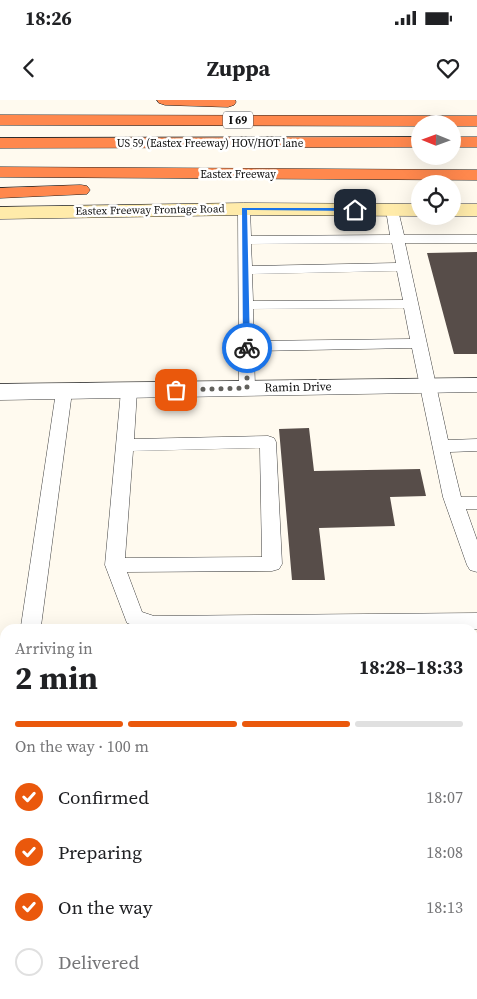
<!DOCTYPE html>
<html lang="en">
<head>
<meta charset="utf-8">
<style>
  body { margin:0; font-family:"Source Serif 4",serif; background:#f6f6f6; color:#202124; height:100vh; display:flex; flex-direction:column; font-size:19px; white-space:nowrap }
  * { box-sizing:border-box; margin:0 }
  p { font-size:16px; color:#757577 }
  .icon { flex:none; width:28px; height:28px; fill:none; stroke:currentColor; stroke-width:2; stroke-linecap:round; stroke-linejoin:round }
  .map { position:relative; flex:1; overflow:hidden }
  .details { position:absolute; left:0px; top:524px; width:478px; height:376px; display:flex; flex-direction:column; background:#fff; border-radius:15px 15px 0 0; box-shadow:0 5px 20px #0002 }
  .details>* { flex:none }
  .needle { width:32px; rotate:271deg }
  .tools { position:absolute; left:411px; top:15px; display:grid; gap:10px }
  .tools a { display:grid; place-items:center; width:50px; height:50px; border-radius:50%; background:#fff; box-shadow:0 5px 20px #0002; font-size:25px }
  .pin { position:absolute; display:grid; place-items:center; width:42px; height:42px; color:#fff; margin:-21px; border-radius:10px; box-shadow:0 2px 8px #0006 }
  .courier { position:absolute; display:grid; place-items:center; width:50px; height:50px; margin:-25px; border:4px solid #1a73e8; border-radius:50%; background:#fff; color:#222; box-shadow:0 1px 6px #0007 }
  .overview em { font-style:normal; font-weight:700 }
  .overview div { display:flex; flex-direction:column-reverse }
  .overview { display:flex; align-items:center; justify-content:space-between; height:85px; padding:0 15px }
  h1 { font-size:32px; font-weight:700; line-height:38px }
  .bar { display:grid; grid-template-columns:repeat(4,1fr); gap:8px 5px; align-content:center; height:60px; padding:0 15px }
  .bar i { height:6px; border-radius:4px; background:#e0e0e0 }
  .bar .current { background:#ea580c }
  .bar p { grid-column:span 4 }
  ol { padding:0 15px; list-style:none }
  li { display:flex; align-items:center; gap:15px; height:55px }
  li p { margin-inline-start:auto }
  li .icon { padding:5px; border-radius:50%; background:#ea580c; color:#fff; stroke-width:4 }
  li:last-child { color:#757577 }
  li i { width:28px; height:28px; border:2px solid #e0e0e0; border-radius:50% }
  .status { display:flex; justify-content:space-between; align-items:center; height:35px; padding:0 25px; background:#fff; direction:ltr }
  .status svg { height:14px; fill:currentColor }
  header { display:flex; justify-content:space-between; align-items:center; height:65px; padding:0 15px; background:#fff; font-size:22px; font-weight:700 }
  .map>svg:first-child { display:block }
  .building { fill:#574d49 }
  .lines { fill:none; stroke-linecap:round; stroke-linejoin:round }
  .lane-casing { stroke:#414141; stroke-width:1 }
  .street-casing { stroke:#414141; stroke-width:1 }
  .secondary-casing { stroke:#303030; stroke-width:1 }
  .highway-casing { stroke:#1f1f1f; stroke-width:1 }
  .lane { fill:#fff; fill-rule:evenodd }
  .street { fill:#fff; fill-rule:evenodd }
  .secondary { fill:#ffebaa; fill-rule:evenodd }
  .highway { fill:#ff884d; fill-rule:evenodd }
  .route { fill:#1a73e8 }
  .done { stroke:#62615d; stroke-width:5; stroke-dasharray:0 9 }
  .labels { text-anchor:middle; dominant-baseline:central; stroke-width:5; stroke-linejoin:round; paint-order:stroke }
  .shield { fill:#fff; stroke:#565656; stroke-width:1 }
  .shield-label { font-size:11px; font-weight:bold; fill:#0e0e0e }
  .far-street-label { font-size:11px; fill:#0e0e0e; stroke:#fff }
  .street-label { font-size:12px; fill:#0e0e0e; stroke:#fff }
</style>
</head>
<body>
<div class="status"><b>18:26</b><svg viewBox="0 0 49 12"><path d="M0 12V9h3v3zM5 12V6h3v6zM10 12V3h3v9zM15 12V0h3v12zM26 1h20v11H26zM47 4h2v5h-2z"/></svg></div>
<header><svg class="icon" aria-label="back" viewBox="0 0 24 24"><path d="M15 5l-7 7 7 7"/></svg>Zuppa<svg class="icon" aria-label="heart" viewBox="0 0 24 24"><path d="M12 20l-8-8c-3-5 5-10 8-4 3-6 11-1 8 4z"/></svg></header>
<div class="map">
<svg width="477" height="899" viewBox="0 0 477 899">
  <rect width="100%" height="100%" fill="#fffaef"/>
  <path class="building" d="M 477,152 L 477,254 L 454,254 L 427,153 Z
    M 309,328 L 314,371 L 420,369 L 426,396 L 390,397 L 395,426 L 319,428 L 325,480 L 292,480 L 279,329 Z"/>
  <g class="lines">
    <g class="lane-casing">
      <path id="lane" d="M 244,105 L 250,109 L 251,136 L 390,135 L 386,110 L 392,106 L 398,110 L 404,135 L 477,135 L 477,143 L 405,143 L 448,340 L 477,339 L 477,351 L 450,352 L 461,397 L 477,397 L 477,409 L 466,409 L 477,440 L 477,472 L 470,470 L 467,465 L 443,397 L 412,248 L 254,251 L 255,288 L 253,292 L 241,292 L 239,288 L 238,109 ZM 392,143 L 396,163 L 252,166 L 251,144 ZM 397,171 L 403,200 L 253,201 L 252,174 ZM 404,208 L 410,239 L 254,241 L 253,209 Z
        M 129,286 L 135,287 L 137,291 L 134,339 L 268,336 L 274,338 L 276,342 L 282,464 L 279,469 L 272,471 L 127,472 L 142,512 L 154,516 L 477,513 L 477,529 L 144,529 L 127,523 L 105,465 L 121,291 L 123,287 ZM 260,348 L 262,457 L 125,458 L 133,351 Z
        M 64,287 L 70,288 L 72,292 L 41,526 L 40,529 L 22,529 L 21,526 L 56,292 L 58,288 Z
        M 472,606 L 477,606 L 477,624 L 472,624 Z
        M 472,691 L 477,691 L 477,713 L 472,713 Z"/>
    </g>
    <g class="street-casing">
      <path id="street" d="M 477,278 L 477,292 L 0,300 L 0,284 Z
        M 472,740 L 477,740 L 477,774 L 472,774 Z
        M 0,747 L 5,747 L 5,781 L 0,781 Z"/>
    </g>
    <g class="secondary-casing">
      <path id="secondary" d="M 244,103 L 420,104 L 420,116 L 244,115 L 0,119 L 0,107 Z
        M 452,104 L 477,104 L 477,116 L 452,116 Z"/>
    </g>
    <g class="highway-casing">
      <path id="highway" d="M 157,0 L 235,0 L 236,2 L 234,5 L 228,7 L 165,5 L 159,3 Z
        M 0,15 L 477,16 L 477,26 L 452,26 L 452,24 L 420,24 L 420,26 L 0,25 Z
        M 420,37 L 420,47 L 0,48 L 0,38 Z
        M 452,37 L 477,37 L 477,47 L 452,47 Z
        M 0,67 L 477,70 L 477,80 L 0,77 Z
        M 81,85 L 87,86 L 90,90 L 87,94 L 0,98 L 0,88 Z"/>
    </g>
    <use href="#lane" class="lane"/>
    <use href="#street" class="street"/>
    <use href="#secondary" class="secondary"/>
    <use href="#highway" class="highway"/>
  </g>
  <path class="route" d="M 242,108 L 355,108 L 358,110 L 355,111 L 247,110 L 250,248 L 247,250 L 243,248 Z"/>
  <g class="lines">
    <path class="done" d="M 176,290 L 247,288 L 247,248"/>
  </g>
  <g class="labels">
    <rect class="shield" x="223" y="11.5" width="30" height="17" rx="4"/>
    <g class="shield-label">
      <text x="238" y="20">I 69</text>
    </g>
    <g class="far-street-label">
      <text x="210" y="43">US 59 (Eastex Freeway) HOV/HOT lane</text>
      <text x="238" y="74">Eastex Freeway</text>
      <text transform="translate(150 110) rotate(-1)">Eastex Freeway Frontage Road</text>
    </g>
    <g class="street-label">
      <text transform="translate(298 287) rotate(-1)">Ramin Drive</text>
    </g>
  </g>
</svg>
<div class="tools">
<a><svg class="needle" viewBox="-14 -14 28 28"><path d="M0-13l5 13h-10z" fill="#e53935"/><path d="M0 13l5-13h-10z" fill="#757577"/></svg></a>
<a><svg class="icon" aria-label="locate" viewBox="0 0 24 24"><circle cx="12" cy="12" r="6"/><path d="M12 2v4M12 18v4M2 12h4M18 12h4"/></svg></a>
</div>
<div class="pin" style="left:176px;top:290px;background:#ea580c"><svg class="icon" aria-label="bag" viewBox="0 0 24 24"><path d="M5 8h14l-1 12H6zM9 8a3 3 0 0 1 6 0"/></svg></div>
<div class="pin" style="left:355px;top:110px;background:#1f2937"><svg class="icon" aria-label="home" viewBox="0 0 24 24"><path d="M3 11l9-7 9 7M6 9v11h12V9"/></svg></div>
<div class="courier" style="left:247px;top:248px"><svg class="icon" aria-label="bike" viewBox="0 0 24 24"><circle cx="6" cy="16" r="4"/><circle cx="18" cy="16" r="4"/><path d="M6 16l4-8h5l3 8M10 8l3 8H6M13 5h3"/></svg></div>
<section class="details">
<div class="overview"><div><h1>2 min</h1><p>Arriving in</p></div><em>18:28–18:33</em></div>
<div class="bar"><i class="current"></i><i class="current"></i><i class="current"></i><i></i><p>On the way · 100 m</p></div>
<ol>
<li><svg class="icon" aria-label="check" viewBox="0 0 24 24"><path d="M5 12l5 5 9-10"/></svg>Confirmed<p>18:07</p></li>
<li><svg class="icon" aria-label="check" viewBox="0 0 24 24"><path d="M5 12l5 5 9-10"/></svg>Preparing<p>18:08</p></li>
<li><svg class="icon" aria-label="check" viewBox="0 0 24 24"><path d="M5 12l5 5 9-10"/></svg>On the way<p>18:13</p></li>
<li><i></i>Delivered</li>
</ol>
</section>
</div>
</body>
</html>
